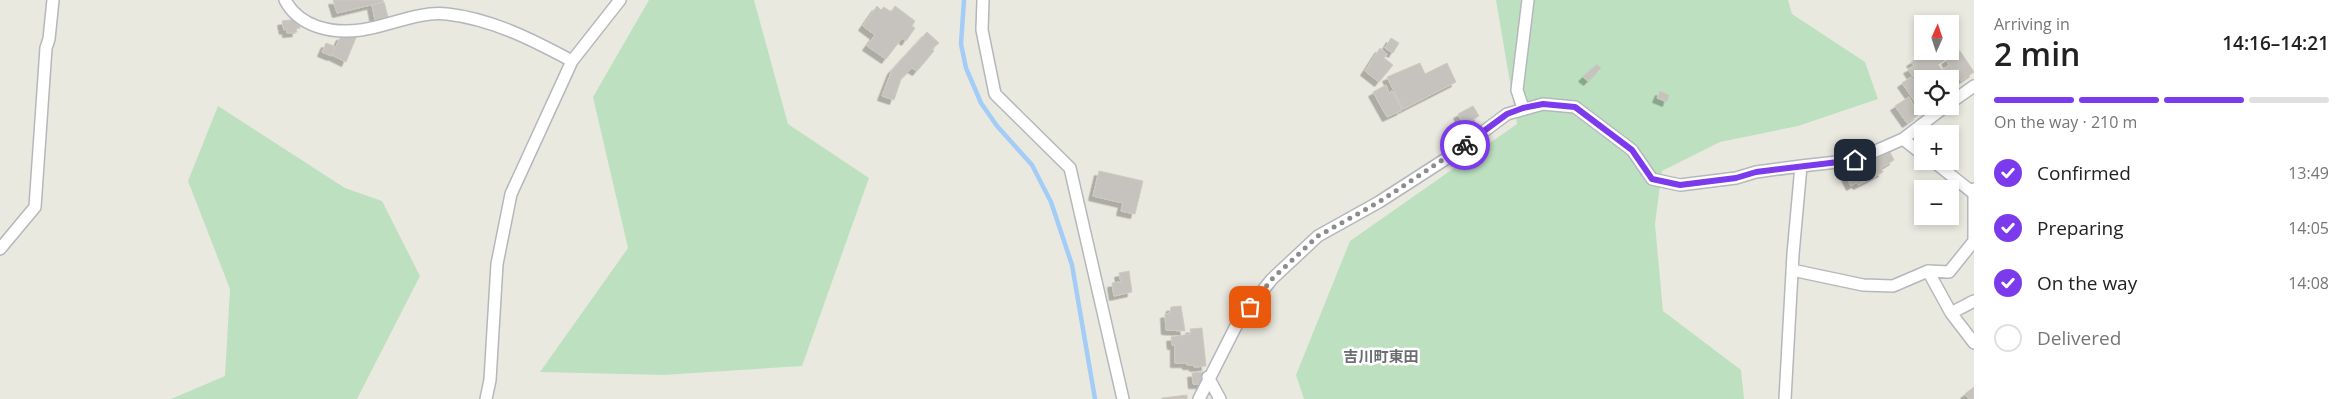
<!DOCTYPE html>
<html lang="en">
<head>
<meta charset="utf-8">
<style>
  body { margin:0; font-family:"Open Sans","Noto Sans JP",sans-serif; background:#f6f6f6; color:#222; height:100vh; display:flex; flex-direction:column; font-size:19px; white-space:nowrap }
  * { box-sizing:border-box; margin:0 }
  p { font-size:16px; color:#767676 }
  .icon { flex:none; width:28px; height:28px; fill:none; stroke:currentColor; stroke-width:2; stroke-linecap:round; stroke-linejoin:round }
  .map { position:relative; flex:1; overflow:hidden }
  .panel { display:flex; flex-direction:column; background:#fff; width:375px }
  .panel>* { flex:none }
  .needle { width:32px; rotate:3deg }
  .fabs { position:absolute; left:1914px; top:15px; display:grid; gap:10px }
  .fabs a { display:grid; place-items:center; width:45px; height:45px; border-radius:0px; background:#fff; box-shadow:0 2px 8px #0003; font-size:25px }
  .pin { position:absolute; display:grid; place-items:center; width:42px; height:42px; color:#fff; margin:-21px; border-radius:10px; box-shadow:0 2px 8px #0006 }
  .courier { position:absolute; display:grid; place-items:center; width:50px; height:50px; margin:-25px; border:4px solid #7c3aed; border-radius:50%; background:#fff; color:#222; box-shadow:0 1px 6px #0007 }
  .head em { font-style:normal; font-weight:600 }
  .head div { display:flex; flex-direction:column-reverse }
  .head { display:flex; align-items:center; justify-content:space-between; height:85px; padding:0 20px }
  h1 { font-size:32px; font-weight:600; line-height:38px }
  .bar { display:grid; grid-template-columns:repeat(4,1fr); gap:8px 5px; align-content:center; height:60px; padding:0 20px }
  .bar i { height:6px; border-radius:4px; background:#e0e0e0 }
  .bar .current { background:#7c3aed }
  .bar p { grid-column:span 4 }
  ol { padding:0 20px; list-style:none }
  li { display:flex; align-items:center; gap:15px; height:55px }
  li p { margin-inline-start:auto }
  li .icon { padding:5px; border-radius:50%; background:#7c3aed; color:#fff; stroke-width:4 }
  li:last-child { color:#767676 }
  li i { width:28px; height:28px; border:2px solid #e0e0e0; border-radius:50% }
  main { display:flex; flex:1; min-height:0 }
  .map>svg:first-child { display:block }
  .green { fill:#bde1c0 }
  .lines { fill:none; stroke-linecap:round; stroke-linejoin:round }
  .stream { stroke:#a3cdf7; stroke-width:4.5 }
  .building { fill:#c6c2bd; stroke:#cecabf; filter:url(#shadow) }
  .street-casing { stroke:#b5b7bc; stroke-width:14 }
  .street { stroke:#fff; stroke-width:11 }
  .done { stroke:#8b8d8d; stroke-width:5; stroke-dasharray:0 9 }
  .route { stroke:#7c3aed; stroke-width:6 }
  .labels { text-anchor:middle; dominant-baseline:central; stroke-width:5; stroke-linejoin:round; paint-order:stroke }
  .quarter-label { font-size:15px; font-weight:bold; fill:#6a6d71; stroke:#fff }
</style>
</head>
<body>
<main>
<div class="map">
<svg width="1974" height="399" viewBox="0 0 1974 399">
  <defs>
    <filter id="shadow"><feDropShadow dx="-4.5" dy="4.5" stdDeviation="0" flood-color="#0004"/></filter>
  </defs>
  <rect width="100%" height="100%" fill="#eae9e0"/>
  <path class="green" d="M 649,0 L 754,0 L 788,124 L 869,178 L 802,366 L 663,375 L 540,372 L 628,248 L 593,97 Z
    M 1496,0 L 1788,0 L 1792,14 L 1865,62 L 1878,99 L 1798,126 L 1720,142 L 1662,171 L 1655,224 L 1663,311 L 1741,370 L 1744,399 L 1304,399 L 1296,375 L 1350,241 L 1517,124 Z
    M 218,106 L 345,188 L 382,201 L 420,276 L 357,399 L 171,399 L 225,376 L 230,289 L 188,181 Z"/>
  <g class="lines">
    <path class="stream" d="M 964,0 L 961,44 L 966,68 L 981,103 L 997,126 L 1032,165 L 1051,202 L 1072,265 L 1095,399"/>
  </g>
  <path class="building" d="M 333,0 L 383,0 L 383,2 L 337,13 Z
    M 384,2 L 388,17 L 375,20 L 372,5 Z
    M 877,6 L 881,10 L 884,7 L 891,12 L 895,6 L 915,21 L 912,26 L 915,28 L 906,41 L 902,38 L 886,59 L 867,46 L 875,35 L 863,26 Z
    M 298,19 L 300,28 L 296,29 L 297,32 L 287,33 L 287,29 L 284,30 L 282,21 Z
    M 927,32 L 939,43 L 932,49 L 934,51 L 917,71 L 912,68 L 901,79 L 894,100 L 882,96 L 892,70 Z
    M 357,35 L 346,62 L 332,55 L 341,36 Z
    M 1391,38 L 1399,43 L 1393,53 L 1385,48 Z
    M 326,43 L 336,47 L 332,56 L 322,52 Z
    M 1380,48 L 1387,54 L 1384,58 L 1393,65 L 1379,82 L 1365,71 Z
    M 1927,51 L 1947,51 L 1949,55 L 1937,63 L 1942,70 L 1949,65 L 1946,60 L 1960,51 L 1974,72 L 1961,81 L 1952,69 L 1945,75 L 1948,79 L 1922,79 L 1922,90 L 1908,69 L 1914,66 L 1911,62 Z
    M 1420,63 L 1425,74 L 1447,63 L 1456,82 L 1403,109 L 1387,77 Z
    M 1597,64 L 1601,68 L 1588,81 L 1583,77 Z
    M 1911,77 L 1922,92 L 1922,103 L 1918,106 L 1902,83 Z
    M 1386,85 L 1389,93 L 1392,91 L 1402,110 L 1387,117 L 1373,92 Z
    M 1660,91 L 1669,95 L 1667,102 L 1657,98 Z
    M 1909,97 L 1918,115 L 1907,123 L 1895,106 Z
    M 1473,106 L 1479,116 L 1464,125 L 1458,114 Z
    M 1890,152 L 1894,160 L 1881,168 L 1883,172 L 1858,185 L 1856,183 L 1851,186 L 1845,174 Z
    M 1951,153 L 1958,157 L 1955,162 L 1950,159 Z
    M 1099,171 L 1143,181 L 1135,214 L 1121,211 L 1123,203 L 1093,196 Z
    M 1129,271 L 1132,292 L 1114,296 L 1112,283 L 1121,282 L 1119,273 Z
    M 1181,306 L 1185,331 L 1166,330 L 1165,314 L 1170,313 L 1171,307 Z
    M 1202,328 L 1206,366 L 1194,367 L 1194,365 L 1187,365 L 1187,363 L 1175,363 L 1175,345 L 1172,345 L 1171,337 L 1191,334 L 1190,329 Z
    M 1203,372 L 1203,384 L 1193,384 L 1192,373 Z
    M 1974,387 L 1974,399 L 1969,399 L 1965,394 Z
    M 1187,395 L 1187,399 L 1162,399 L 1162,398 Z"/>
  <g class="lines">
    <g class="street-casing">
      <path id="street" d="M 285,0 C 299,27 332,34 361,30 C 390,26 417,11 447,14 C 492,19 533,40 572,61
        M 983,0 L 982,30 L 995,94 L 1070,168 L 1123,399
        M 1950,103 L 1974,86
        M 1523,108 L 1517,90 L 1528,0
        M 1903,139 L 1922,154
        M 1933,161 L 1972,192
        M 0,249 L 35,207 L 46,48 L 49,39 L 53,0
        M 1792,270 L 1863,285 L 1893,286 L 1928,271 L 1949,272 L 1974,241 L 1974,189
        M 1928,271 L 1951,313 L 1974,343
        M 1951,313 L 1974,301
        M 1208,377 L 1220,399
        M 486,399 L 490,380 L 497,264 L 511,194 L 572,61 L 620,0
        M 1199,399 L 1239,320 L 1272,279 L 1318,236 L 1379,202 L 1455,153 L 1507,114 L 1543,104 L 1575,107 L 1632,150 L 1652,179 L 1680,185 L 1736,178 L 1756,172 L 1801,166 L 1855,160 L 1903,139 L 1946,106
        M 1785,399 L 1793,254 L 1801,166"/>
    </g>
    <use href="#street" class="street"/>
  </g>
  <g class="lines">
    <path class="done" d="M 1250,307 L 1272,279 L 1318,236 L 1379,202 L 1465,145"/>
    <path class="route" d="M 1465,145 L 1507,114 L 1523,108 L 1543,104 L 1575,107 L 1632,150 L 1652,179 L 1680,185 L 1736,178 L 1756,172 L 1855,160"/>
  </g>
  <g class="labels">
    <g class="quarter-label">
      <text x="1381" y="356">吉川町東田</text>
    </g>
  </g>
</svg>
<div class="fabs">
<a><svg class="needle" viewBox="-14 -14 28 28"><path d="M0-13l5 13h-10z" fill="#e53935"/><path d="M0 13l5-13h-10z" fill="#767676"/></svg></a>
<a><svg class="icon" aria-label="locate" viewBox="0 0 24 24"><circle cx="12" cy="12" r="6"/><path d="M12 2v4M12 18v4M2 12h4M18 12h4"/></svg></a>
<a>+</a>
<a>−</a>
</div>
<div class="pin" style="left:1250px;top:307px;background:#ea580c"><svg class="icon" aria-label="bag" viewBox="0 0 24 24"><path d="M5 8h14l-1 12H6zM9 8a3 3 0 0 1 6 0"/></svg></div>
<div class="pin" style="left:1855px;top:160px;background:#1f2937"><svg class="icon" aria-label="home" viewBox="0 0 24 24"><path d="M3 11l9-7 9 7M6 9v11h12V9"/></svg></div>
<div class="courier" style="left:1465px;top:145px"><svg class="icon" aria-label="bike" viewBox="0 0 24 24"><circle cx="6" cy="16" r="4"/><circle cx="18" cy="16" r="4"/><path d="M6 16l4-8h5l3 8M10 8l3 8H6M13 5h3"/></svg></div>
</div>
<section class="panel">
<div class="head"><div><h1>2 min</h1><p>Arriving in</p></div><em>14:16–14:21</em></div>
<div class="bar"><i class="current"></i><i class="current"></i><i class="current"></i><i></i><p>On the way · 210 m</p></div>
<ol>
<li><svg class="icon" aria-label="check" viewBox="0 0 24 24"><path d="M5 12l5 5 9-10"/></svg>Confirmed<p>13:49</p></li>
<li><svg class="icon" aria-label="check" viewBox="0 0 24 24"><path d="M5 12l5 5 9-10"/></svg>Preparing<p>14:05</p></li>
<li><svg class="icon" aria-label="check" viewBox="0 0 24 24"><path d="M5 12l5 5 9-10"/></svg>On the way<p>14:08</p></li>
<li><i></i>Delivered</li>
</ol>
</section>
</main>
</body>
</html>
